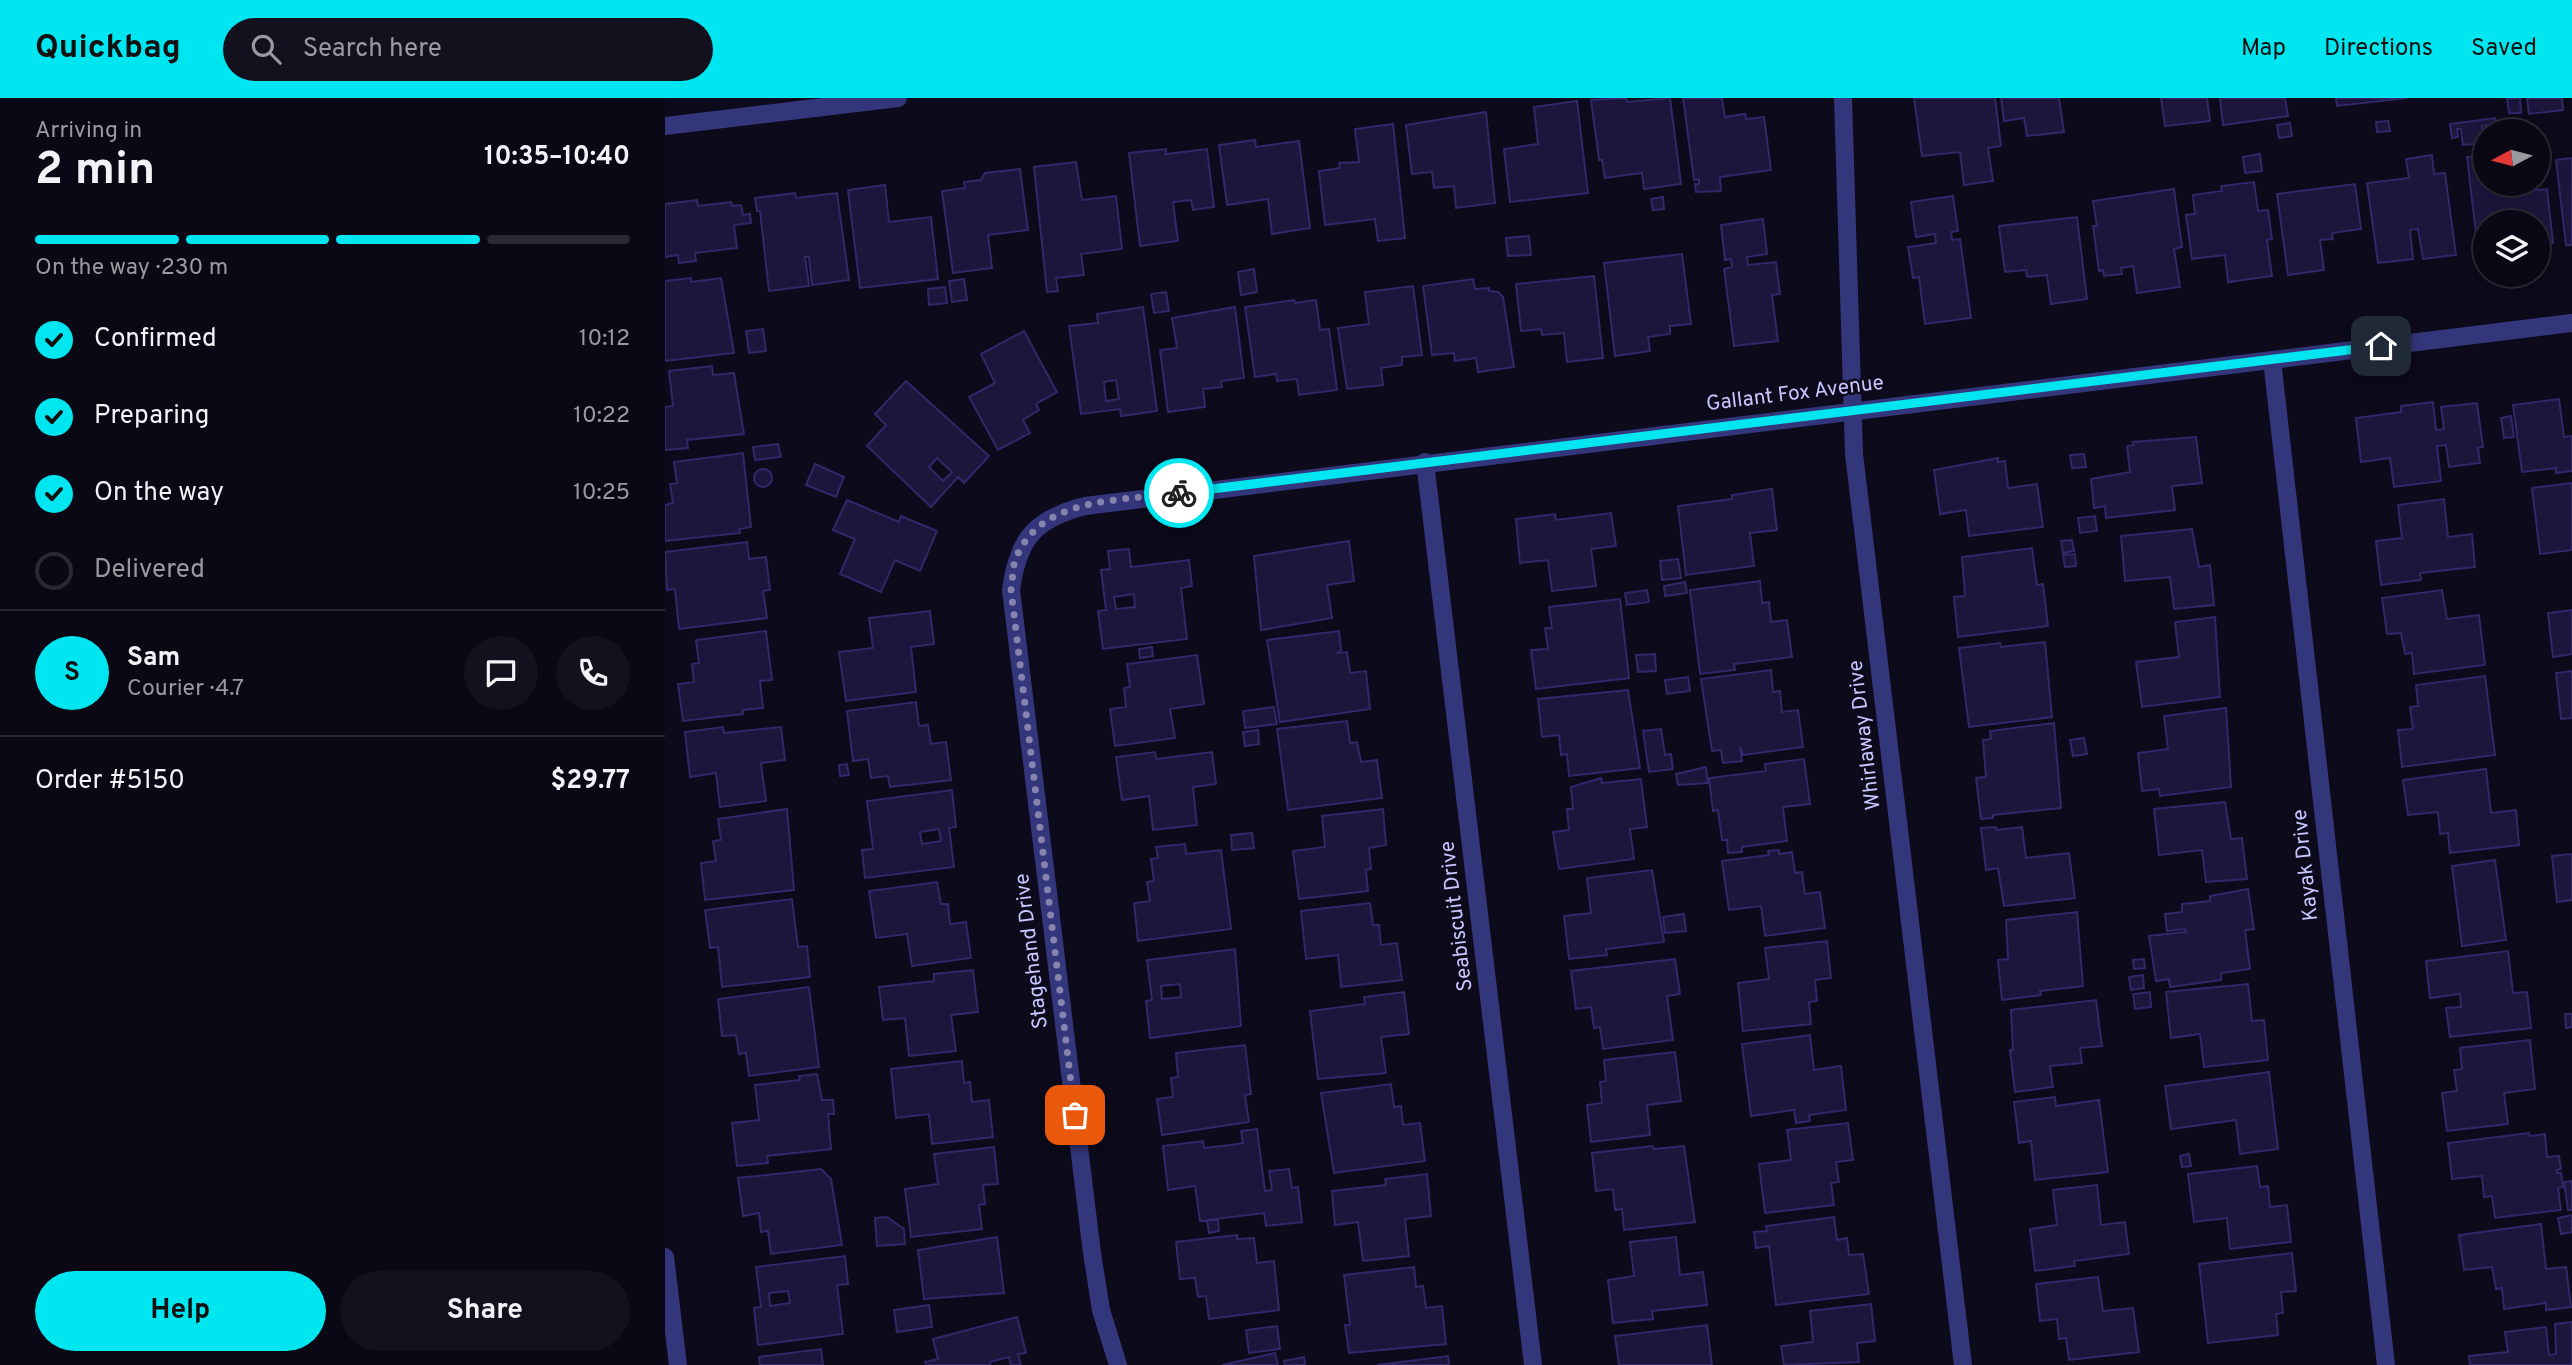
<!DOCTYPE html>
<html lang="en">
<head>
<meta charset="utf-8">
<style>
  body { margin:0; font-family:Overpass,sans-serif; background:#12111d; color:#f1f3f6; height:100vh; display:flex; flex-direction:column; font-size:26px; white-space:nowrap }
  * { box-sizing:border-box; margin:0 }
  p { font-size:23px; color:#999aa0 }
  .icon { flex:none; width:38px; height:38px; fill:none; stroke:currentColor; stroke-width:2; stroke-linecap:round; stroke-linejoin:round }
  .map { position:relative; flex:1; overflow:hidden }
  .side { display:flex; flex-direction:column; background:#090814; width:665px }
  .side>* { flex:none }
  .needle { width:46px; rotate:263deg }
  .fabs { position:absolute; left:1808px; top:21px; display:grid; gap:14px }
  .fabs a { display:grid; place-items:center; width:77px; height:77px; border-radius:50%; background:#090814; box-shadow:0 7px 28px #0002,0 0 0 2px #292934; font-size:35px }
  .pin { position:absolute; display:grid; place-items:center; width:60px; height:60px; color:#fff; margin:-30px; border-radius:14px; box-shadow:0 4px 10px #0006 }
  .courier { position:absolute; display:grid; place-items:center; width:70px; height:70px; margin:-35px; border:5px solid #00e6f0; border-radius:50%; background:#fff; color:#222; box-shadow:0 2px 9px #0007 }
  .headline em { font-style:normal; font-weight:700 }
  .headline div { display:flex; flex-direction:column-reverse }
  .headline { display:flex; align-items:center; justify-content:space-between; height:119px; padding:0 35px }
  h1 { font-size:46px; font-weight:700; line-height:52px }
  .bar { display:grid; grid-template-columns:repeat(4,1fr); gap:10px 7px; align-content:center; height:84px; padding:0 35px }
  .bar i { height:9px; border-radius:5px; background:#292934 }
  .bar .active { background:#00e6f0 }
  .bar p { grid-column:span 4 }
  .line { display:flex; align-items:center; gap:18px; padding:0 35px; border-top:2px solid #292934 }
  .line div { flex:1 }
  .round { display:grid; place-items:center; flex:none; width:74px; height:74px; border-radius:37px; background:#12111d }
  ol { padding:0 35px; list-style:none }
  li { display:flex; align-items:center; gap:21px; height:77px }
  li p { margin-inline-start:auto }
  li .icon { padding:7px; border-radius:50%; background:#00e6f0; color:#111; stroke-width:4 }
  li:last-child { color:#999aa0 }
  li i { width:38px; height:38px; border:4px solid #292934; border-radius:50% }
  .button { display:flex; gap:14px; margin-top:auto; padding:14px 35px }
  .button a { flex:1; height:80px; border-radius:42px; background:#00e6f0; color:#111; font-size:28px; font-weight:700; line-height:80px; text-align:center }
  .button a+a { background:#12111d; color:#f1f3f6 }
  header { display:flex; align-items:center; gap:42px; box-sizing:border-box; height:98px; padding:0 35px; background:#00e6f0; color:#111 }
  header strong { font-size:33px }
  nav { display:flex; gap:38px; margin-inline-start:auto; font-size:24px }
  .search { width:490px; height:63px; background:#12111d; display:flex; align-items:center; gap:18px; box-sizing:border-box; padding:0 24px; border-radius:38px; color:#999aa0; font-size:26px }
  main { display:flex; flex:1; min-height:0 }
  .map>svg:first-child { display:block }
  .building { fill:#1c163c; stroke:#312869; stroke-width:2; fill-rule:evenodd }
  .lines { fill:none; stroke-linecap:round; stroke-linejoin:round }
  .street { stroke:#34367b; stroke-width:18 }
  .done { stroke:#8684af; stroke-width:7; stroke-dasharray:0 12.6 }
  .route { stroke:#00e6f0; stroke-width:9 }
  .labels { text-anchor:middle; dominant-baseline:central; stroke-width:5; stroke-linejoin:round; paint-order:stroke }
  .street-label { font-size:21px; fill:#c8c5ff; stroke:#0c0a1b }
</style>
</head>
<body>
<header>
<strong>Quickbag</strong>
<div class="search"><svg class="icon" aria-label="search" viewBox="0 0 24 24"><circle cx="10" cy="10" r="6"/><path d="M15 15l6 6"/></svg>Search here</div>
<nav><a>Map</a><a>Directions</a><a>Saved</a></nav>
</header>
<main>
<section class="side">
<div class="headline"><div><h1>2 min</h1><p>Arriving in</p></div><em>10:35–10:40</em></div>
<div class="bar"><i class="active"></i><i class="active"></i><i class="active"></i><i></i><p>On the way · 230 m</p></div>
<ol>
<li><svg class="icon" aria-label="check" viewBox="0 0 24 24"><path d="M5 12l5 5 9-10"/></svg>Confirmed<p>10:12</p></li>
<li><svg class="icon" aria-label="check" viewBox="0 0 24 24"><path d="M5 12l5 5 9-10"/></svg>Preparing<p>10:22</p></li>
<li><svg class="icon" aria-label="check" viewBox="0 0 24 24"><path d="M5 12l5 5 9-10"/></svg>On the way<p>10:25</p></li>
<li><i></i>Delivered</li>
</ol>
<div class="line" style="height:126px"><b class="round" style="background:#00e6f0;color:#111">S</b><div><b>Sam</b><p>Courier · 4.7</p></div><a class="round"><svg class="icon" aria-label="chat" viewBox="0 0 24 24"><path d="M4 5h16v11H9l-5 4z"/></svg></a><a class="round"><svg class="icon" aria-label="phone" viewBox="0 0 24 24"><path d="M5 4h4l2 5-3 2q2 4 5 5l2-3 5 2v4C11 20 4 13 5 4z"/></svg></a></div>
<div class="line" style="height:91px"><div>Order #5150</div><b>$29.77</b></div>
<div class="button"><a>Help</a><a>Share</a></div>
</section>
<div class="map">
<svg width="1907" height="1267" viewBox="0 0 1907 1267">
  <rect width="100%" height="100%" fill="#0c0a1b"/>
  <path class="building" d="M 961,0 L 962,4 L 1005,0 L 1016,86 L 979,91 L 977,75 L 940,80 L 937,62 L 934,62 L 926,2 Z
    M 1018,0 L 1057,0 L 1060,19 L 1080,16 L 1081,21 L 1099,19 L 1106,72 L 1055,79 L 1056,93 L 1031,94 L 1030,86 L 1034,86 L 1034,81 L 1029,82 Z
    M 1249,0 L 1330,0 L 1336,48 L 1323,50 L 1328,83 L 1299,87 L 1295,54 L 1257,58 Z
    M 1336,0 L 1394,0 L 1399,34 L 1362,38 L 1359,20 L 1339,23 Z
    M 1496,0 L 1542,0 L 1545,23 L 1500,28 Z
    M 1555,0 L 1620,0 L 1623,18 L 1558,27 Z
    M 1671,0 L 1742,0 L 1672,8 Z
    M 1842,0 L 1855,0 L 1856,15 L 1844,15 Z
    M 1862,0 L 1897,0 L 1898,12 L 1864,16 Z
    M 912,3 L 923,95 L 845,104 L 839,51 L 873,46 L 869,9 Z
    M 821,14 L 830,105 L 791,110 L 789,88 L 769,90 L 767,74 L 747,76 L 741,27 Z
    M 1830,20 L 1831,26 L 1817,28 L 1818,45 L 1798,47 L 1796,31 L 1792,31 L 1793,39 L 1787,40 L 1785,26 Z
    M 1723,23 L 1725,33 L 1712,34 L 1711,24 Z
    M 1625,25 L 1627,38 L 1614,40 L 1612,27 Z
    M 728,26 L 740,140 L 713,143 L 710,121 L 660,127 L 654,73 L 675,70 L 674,65 L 694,64 L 690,31 Z
    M 590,42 L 591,49 L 634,43 L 645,130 L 607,136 L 603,101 L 562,107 L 554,47 Z
    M 501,51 L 501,56 L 542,51 L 549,109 L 528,112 L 526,102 L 508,104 L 513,143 L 475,148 L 464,55 Z
    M 1595,56 L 1597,73 L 1580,75 L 1578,59 Z
    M 1767,57 L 1769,76 L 1780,75 L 1791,157 L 1758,161 L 1753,131 L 1745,132 L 1748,161 L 1713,165 L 1702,85 L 1744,80 L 1741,61 Z
    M 1820,57 L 1820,86 L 1851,86 L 1852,94 L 1882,91 L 1888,145 L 1872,147 L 1872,124 L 1820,124 L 1820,143 L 1812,144 L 1802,59 Z
    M 1907,60 L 1907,147 L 1901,147 L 1891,62 Z
    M 411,64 L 417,102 L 451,98 L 457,151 L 416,156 L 419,177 L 391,180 L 393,193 L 382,194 L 369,69 Z
    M 355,71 L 363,132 L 323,137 L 327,170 L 288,175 L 277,93 L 300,90 L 299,84 L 316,82 L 320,75 Z
    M 1589,84 L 1593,113 L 1603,112 L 1607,141 L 1602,142 L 1607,178 L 1563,184 L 1560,157 L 1527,161 L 1521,117 L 1530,116 L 1528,97 L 1557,93 L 1556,88 Z
    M 1690,86 L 1696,131 L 1667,135 L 1668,141 L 1655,142 L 1659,172 L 1623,177 L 1612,96 Z
    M 220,87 L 224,124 L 266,119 L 273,181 L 195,190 L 183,92 Z
    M 1509,91 L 1517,149 L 1509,151 L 1515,189 L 1472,195 L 1468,168 L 1456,170 L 1457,176 L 1439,178 L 1438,172 L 1434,173 L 1428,128 L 1432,128 L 1428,103 Z
    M 130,95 L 131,100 L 172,95 L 184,182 L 147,187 L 144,159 L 140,159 L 144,188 L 104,193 L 95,113 L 92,113 L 90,100 Z
    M 1288,98 L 1293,133 L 1286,134 L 1287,142 L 1295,141 L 1306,220 L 1260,226 L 1254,179 L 1248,180 L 1243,149 L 1271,145 L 1270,136 L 1251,139 L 1246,104 Z
    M 998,99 L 999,111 L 988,112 L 986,101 Z
    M 32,102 L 33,108 L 66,104 L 67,108 L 76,107 L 78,117 L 85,116 L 86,125 L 69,127 L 72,150 L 30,155 L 31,163 L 14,165 L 13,157 L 0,159 L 0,106 Z
    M 1412,119 L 1422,201 L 1386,206 L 1382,177 L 1362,179 L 1361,172 L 1340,174 L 1334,128 Z
    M 1098,121 L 1102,156 L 1082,159 L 1083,167 L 1111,164 L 1115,196 L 1107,197 L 1113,243 L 1069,248 L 1059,171 L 1067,169 L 1066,161 L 1060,162 L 1056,127 Z
    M 864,138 L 866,157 L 843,158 L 841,140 Z
    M 1017,156 L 1026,226 L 1005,228 L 1005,236 L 983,239 L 985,253 L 950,258 L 939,165 Z
    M 589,171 L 592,194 L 576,197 L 573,174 Z
    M 929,178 L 938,260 L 902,264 L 899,235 L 877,237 L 876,231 L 856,233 L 851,186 Z
    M 26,180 L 26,184 L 56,180 L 69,255 L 0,263 L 0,183 Z
    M 299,181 L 302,202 L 287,204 L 284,183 Z
    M 808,181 L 810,191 L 824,190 L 824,193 L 833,194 L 838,199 L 849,269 L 813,274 L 811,260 L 790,263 L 789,255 L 767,257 L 758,188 Z
    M 748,188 L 757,257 L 737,259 L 737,267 L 716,270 L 718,287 L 682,291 L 673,230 L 704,226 L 700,194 Z
    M 280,189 L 282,205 L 264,207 L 263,191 Z
    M 501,194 L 504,213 L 489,215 L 486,196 Z
    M 629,202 L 630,205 L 651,202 L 655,232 L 664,231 L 672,292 L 634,297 L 632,281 L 612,283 L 611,276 L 590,279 L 580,209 Z
    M 478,209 L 492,313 L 456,318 L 455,311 L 416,316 L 404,228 L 433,225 L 432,216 ZM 451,282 L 454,301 L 441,303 L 439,284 Z
    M 570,209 L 579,280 L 556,283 L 557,289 L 538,291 L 540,309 L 503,314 L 495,252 L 512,250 L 507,220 Z
    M 98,231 L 101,253 L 84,255 L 81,233 Z
    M 359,233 L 392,294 L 371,306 L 374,312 L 358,322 L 365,335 L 333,352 L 304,299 L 330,285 L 316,256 Z
    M 47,268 L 48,277 L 69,275 L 79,336 L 22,342 L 23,350 L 0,352 L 0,309 L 8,308 L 4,273 Z
    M 241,283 L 324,358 L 299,385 L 293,379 L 266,409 L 202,348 L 221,327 L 210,316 ZM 272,360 L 287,374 L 278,383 L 264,369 Z
    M 1894,301 L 1899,339 L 1907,338 L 1907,373 L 1891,375 L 1891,370 L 1857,374 L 1848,307 Z
    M 1768,304 L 1771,332 L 1779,331 L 1776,309 L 1812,305 L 1818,349 L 1813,350 L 1815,365 L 1784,369 L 1781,347 L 1772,348 L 1776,383 L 1729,389 L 1725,360 L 1696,364 L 1691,320 L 1736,314 L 1736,308 Z
    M 1846,318 L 1849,339 L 1839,340 L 1836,320 Z
    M 1531,339 L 1537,385 L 1507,388 L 1510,412 L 1441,420 L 1440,408 L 1429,410 L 1426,381 L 1465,374 L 1462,348 L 1469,347 L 1468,344 Z
    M 113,346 L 116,359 L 90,362 L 88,349 Z
    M 78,355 L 86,429 L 74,431 L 75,435 L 0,443 L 0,407 L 8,405 L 5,386 L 12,385 L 9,364 Z
    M 1419,356 L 1421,369 L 1407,370 L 1405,357 Z
    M 1333,360 L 1333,364 L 1340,363 L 1343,390 L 1372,386 L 1378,429 L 1304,438 L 1301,412 L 1275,416 L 1269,372 Z
    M 150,366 L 179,379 L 171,399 L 141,387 Z
    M89 380a9 9 0 1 1 18 0a9 9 0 1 1-18 0Z
    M 1907,385 L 1907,452 L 1875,456 L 1867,390 Z
    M 1107,391 L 1112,432 L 1085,435 L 1089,468 L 1021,477 L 1013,408 L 1067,401 L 1067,397 Z
    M 1779,401 L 1783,439 L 1807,436 L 1810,469 L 1755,475 L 1756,482 L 1716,487 L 1711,443 L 1737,440 L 1733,407 Z
    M 182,402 L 234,424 L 236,418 L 272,433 L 255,473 L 230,462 L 216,494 L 175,476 L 190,441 L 168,432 Z
    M 946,415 L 951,448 L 926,451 L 931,488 L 887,493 L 883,462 L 855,465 L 851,421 L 890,416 L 891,422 Z
    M 1430,418 L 1432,433 L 1415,435 L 1413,420 Z
    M 1527,431 L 1534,469 L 1545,467 L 1549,507 L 1509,511 L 1505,479 L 1460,483 L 1456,438 Z
    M 1407,442 L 1409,453 L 1398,455 L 1396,443 Z
    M 684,443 L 689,483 L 662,487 L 667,520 L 596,532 L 589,458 Z
    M 82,444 L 84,461 L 101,459 L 105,492 L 98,493 L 102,520 L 14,531 L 10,491 L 2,492 L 0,454 Z
    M 1367,450 L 1372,487 L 1378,486 L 1383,528 L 1293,539 L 1289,499 L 1300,498 L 1297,459 Z
    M 464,451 L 466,469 L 524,462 L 527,488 L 516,490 L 522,541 L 438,551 L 433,513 L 441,512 L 436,472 L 445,471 L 443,453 ZM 469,496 L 470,509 L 451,511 L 449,499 Z
    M 1410,456 L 1411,468 L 1400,469 L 1398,457 Z
    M 1013,461 L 1016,480 L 997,482 L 995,463 Z
    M 1095,483 L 1097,505 L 1104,504 L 1106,524 L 1122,522 L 1127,559 L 1069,566 L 1070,572 L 1035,576 L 1025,492 Z
    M 1020,484 L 1022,495 L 1000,498 L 999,488 Z
    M 982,492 L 984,504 L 962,507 L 960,495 Z
    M 1777,492 L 1782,521 L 1814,517 L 1820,567 L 1749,576 L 1747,555 L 1740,556 L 1736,535 L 1722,536 L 1717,500 Z
    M 955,501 L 964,580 L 871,591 L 866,552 L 883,551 L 880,530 L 887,530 L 884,509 Z
    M 1907,512 L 1907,556 L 1888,559 L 1883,515 Z
    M 265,513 L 269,546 L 246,549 L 251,594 L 181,603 L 174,554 L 208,550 L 204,520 Z
    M 1550,519 L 1555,599 L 1477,609 L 1471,564 L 1514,559 L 1510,524 Z
    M 101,533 L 107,582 L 95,583 L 98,610 L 78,612 L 78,616 L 18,623 L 13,586 L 29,584 L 27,566 L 34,565 L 31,542 Z
    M 674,533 L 676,552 L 673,555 L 682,554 L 685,575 L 701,573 L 705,611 L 615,624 L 602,542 Z
    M 1380,544 L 1387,619 L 1304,629 L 1294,550 L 1335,545 L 1336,549 Z
    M 487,549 L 488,558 L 475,560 L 474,551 Z
    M 990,556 L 991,573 L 973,574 L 971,557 Z
    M 532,557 L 539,606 L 505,611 L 510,640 L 450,648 L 445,611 L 461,609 L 459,590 L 465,589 L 462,566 Z
    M 1106,572 L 1108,594 L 1115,593 L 1117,614 L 1133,612 L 1138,649 L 1078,657 L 1075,649 L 1077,663 L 1058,665 L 1056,652 L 1047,653 L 1036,581 Z
    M 1907,573 L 1907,620 L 1896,621 L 1891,575 Z
    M 1820,578 L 1830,657 L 1737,669 L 1733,632 L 1748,631 L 1745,609 L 1753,608 L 1751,587 Z
    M 1023,579 L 1025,593 L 1002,596 L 1000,582 Z
    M 963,592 L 975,670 L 904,678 L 902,656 L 896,657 L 894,637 L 877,639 L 873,601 Z
    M 251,604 L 254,628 L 263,627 L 266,646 L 281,644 L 286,682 L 225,689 L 223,678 L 206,680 L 203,661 L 188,663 L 182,613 Z
    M 609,609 L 612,626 L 580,630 L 578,613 Z
    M 1561,610 L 1566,689 L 1495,698 L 1494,691 L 1477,693 L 1473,655 L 1503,651 L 1499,618 Z
    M 682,623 L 685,645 L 692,644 L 696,664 L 712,662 L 717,700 L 623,712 L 612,631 Z
    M 1389,625 L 1396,710 L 1328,717 L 1328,720 L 1316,721 L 1311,680 L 1321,679 L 1318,642 L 1326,641 L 1325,633 Z
    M 58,629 L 59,635 L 116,629 L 120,662 L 96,665 L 101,703 L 55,709 L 51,675 L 25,679 L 20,634 Z
    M 996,631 L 1000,657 L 1006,656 L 1008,671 L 984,674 L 978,633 Z
    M 593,632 L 594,646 L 580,648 L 578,634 Z
    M 1419,640 L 1422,656 L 1408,658 L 1405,642 Z
    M 490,654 L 491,661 L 547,654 L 551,686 L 528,689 L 532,727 L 488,732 L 484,698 L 457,702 L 451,659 Z
    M 1139,661 L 1145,706 L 1118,709 L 1122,743 L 1077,749 L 1077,754 L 1063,755 L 1062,742 L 1057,742 L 1053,712 L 1048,713 L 1044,680 L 1101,673 L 1100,666 Z
    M 182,666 L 184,677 L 175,678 L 174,667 Z
    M 1041,669 L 1043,685 L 1013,687 L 1011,676 Z
    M 1821,671 L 1826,715 L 1851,712 L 1854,747 L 1785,755 L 1783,735 L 1775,736 L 1773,714 L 1743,717 L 1738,682 Z
    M 936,680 L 937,685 L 976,681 L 982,729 L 965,731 L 969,761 L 894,771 L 888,734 L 904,732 L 902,711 L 908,711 L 906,689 Z
    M 287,692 L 291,729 L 284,730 L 289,769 L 200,780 L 197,752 L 208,751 L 202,703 ZM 274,731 L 276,743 L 257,746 L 255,734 Z
    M 1560,704 L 1566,741 L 1577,740 L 1582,781 L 1541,784 L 1537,752 L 1494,757 L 1489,711 Z
    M 122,711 L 129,792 L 40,802 L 36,765 L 51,763 L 48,743 L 56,742 L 53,721 Z
    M 718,711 L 721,747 L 704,750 L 706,771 L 701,772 L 703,793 L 634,801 L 628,753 L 660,749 L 657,718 Z
    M 1331,729 L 1332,732 L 1357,729 L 1361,760 L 1404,755 L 1410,800 L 1339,808 L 1333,770 L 1321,772 L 1316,730 Z
    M 587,735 L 589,750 L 567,752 L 566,737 Z
    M 520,746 L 521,756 L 556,752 L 566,831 L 473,843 L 469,805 L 485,803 L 482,784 L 489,783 L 486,761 L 493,760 L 491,749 Z
    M 1114,752 L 1114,756 L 1127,754 L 1130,775 L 1137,774 L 1140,796 L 1155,794 L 1160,830 L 1100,838 L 1096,808 L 1064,812 L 1057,763 L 1104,757 L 1103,753 Z
    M 1907,756 L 1907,802 L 1892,804 L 1887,758 Z
    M 1830,762 L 1841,842 L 1797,848 L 1787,768 Z
    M 987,772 L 999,844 L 941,851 L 942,857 L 904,861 L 899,818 L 926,815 L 922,780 Z
    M 272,784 L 276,806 L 283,806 L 285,826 L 301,824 L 306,860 L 247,868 L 242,836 L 211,840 L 204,793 Z
    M 1583,791 L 1589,831 L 1580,832 L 1585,871 L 1556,875 L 1556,882 L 1505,889 L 1504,881 L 1491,883 L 1484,838 L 1521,834 L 1520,831 L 1502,833 L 1500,816 L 1517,814 L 1517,806 L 1545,803 L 1545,798 Z
    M 127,801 L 133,849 L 142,848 L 145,879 L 57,889 L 53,849 L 45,850 L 40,812 Z
    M 705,805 L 708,827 L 714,827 L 716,847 L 732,845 L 737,882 L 676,889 L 673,857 L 641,861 L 636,813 Z
    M 1412,814 L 1418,888 L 1375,893 L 1376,897 L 1337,902 L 1333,862 L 1343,861 L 1341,822 Z
    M 1019,816 L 1021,833 L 1000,835 L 998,819 Z
    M 1162,843 L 1166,880 L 1150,882 L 1152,903 L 1144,904 L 1146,926 L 1078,933 L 1073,885 L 1104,881 L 1100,850 Z
    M 570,851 L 576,928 L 485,940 L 481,903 L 487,902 L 482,862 ZM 515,886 L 516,899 L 497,901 L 496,888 Z
    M 1843,853 L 1848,895 L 1862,894 L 1866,930 L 1785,939 L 1781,910 L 1796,909 L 1795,896 L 1765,900 L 1761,863 Z
    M 1010,861 L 1015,896 L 1002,898 L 1008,942 L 938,951 L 935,929 L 929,930 L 926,909 L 911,911 L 906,873 Z
    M 1479,861 L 1480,870 L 1469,871 L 1468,862 Z
    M 308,872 L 313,914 L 286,917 L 291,953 L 244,958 L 240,920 L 218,922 L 214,889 L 269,883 L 269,876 Z
    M 1478,877 L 1479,890 L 1466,892 L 1464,879 Z
    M 1583,886 L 1587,923 L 1599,922 L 1603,962 L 1539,969 L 1535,936 L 1506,940 L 1501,894 Z
    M 144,889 L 154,969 L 84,978 L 81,955 L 74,956 L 71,937 L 57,938 L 53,901 Z
    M 739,894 L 744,936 L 716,939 L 721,975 L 653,981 L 645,913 L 700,906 L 699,899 Z
    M 1485,894 L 1486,909 L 1470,911 L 1468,896 Z
    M 1431,902 L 1437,948 L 1415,950 L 1417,965 L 1385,968 L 1388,989 L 1350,994 L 1345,952 L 1348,952 L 1346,912 Z
    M 1900,916 L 1907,916 L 1907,929 L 1901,930 Z
    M 1145,937 L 1149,972 L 1176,968 L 1181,1012 L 1144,1017 L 1145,1023 L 1131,1025 L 1129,1012 L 1086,1018 L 1077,946 Z
    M 1865,942 L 1870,991 L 1839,995 L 1843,1026 L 1782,1033 L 1777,995 L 1792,993 L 1789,972 L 1797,971 L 1795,950 Z
    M 580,947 L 586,996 L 580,997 L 584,1024 L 497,1037 L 492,1001 L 508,999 L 506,980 L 513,979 L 511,955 Z
    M 1010,954 L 1016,1003 L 982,1007 L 985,1037 L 926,1044 L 922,1007 L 937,1005 L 935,984 L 941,983 L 939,962 Z
    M 297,963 L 299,985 L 305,984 L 307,1004 L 324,1002 L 328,1039 L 267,1046 L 264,1016 L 231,1020 L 226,971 Z
    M 1604,974 L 1613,1051 L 1575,1056 L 1571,1022 L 1506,1031 L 1500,988 Z
    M 152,976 L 157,1002 L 168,1002 L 169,1016 L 163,1016 L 166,1051 L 102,1058 L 103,1065 L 72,1068 L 67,1025 L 94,1022 L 90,987 L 135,982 L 134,978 Z
    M 726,986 L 729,1009 L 736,1008 L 738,1027 L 755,1025 L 760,1063 L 669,1075 L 656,995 Z
    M 1390,999 L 1391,1008 L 1434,1002 L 1443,1074 L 1370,1082 L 1366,1043 L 1354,1045 L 1349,1004 Z
    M 1183,1025 L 1188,1062 L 1171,1064 L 1174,1084 L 1166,1085 L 1169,1107 L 1100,1115 L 1094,1066 L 1126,1062 L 1122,1032 Z
    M 592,1031 L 600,1093 L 607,1092 L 604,1073 L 624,1071 L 627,1090 L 633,1089 L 637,1124 L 601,1128 L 599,1115 L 535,1123 L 530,1088 L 503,1092 L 498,1048 L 538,1043 L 539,1050 L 566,1047 L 578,1045 L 576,1033 Z
    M 1864,1035 L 1865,1038 L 1880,1036 L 1882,1059 L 1894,1058 L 1896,1071 L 1892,1072 L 1892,1075 L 1896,1075 L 1898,1089 L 1893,1090 L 1896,1112 L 1830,1120 L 1827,1098 L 1819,1099 L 1817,1078 L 1787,1081 L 1783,1045 Z
    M 988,1048 L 989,1051 L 1019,1048 L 1030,1124 L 959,1132 L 957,1111 L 950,1112 L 948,1091 L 931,1093 L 927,1055 Z
    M 329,1049 L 333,1086 L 318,1087 L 320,1106 L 314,1107 L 317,1131 L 246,1139 L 240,1091 L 273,1086 L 269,1056 Z
    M 1524,1056 L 1526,1068 L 1517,1069 L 1515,1058 Z
    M 1592,1068 L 1595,1089 L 1603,1088 L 1605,1109 L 1622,1107 L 1626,1144 L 1565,1151 L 1562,1120 L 1529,1124 L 1523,1076 Z
    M 156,1071 L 166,1081 L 177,1147 L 106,1156 L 103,1133 L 96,1134 L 94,1115 L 78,1118 L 73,1080 Z
    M 762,1076 L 766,1118 L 740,1121 L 744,1158 L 698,1163 L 693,1124 L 670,1127 L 667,1093 L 721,1087 L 720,1081 Z
    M 1907,1083 L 1907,1112 L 1903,1112 L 1899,1084 Z
    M 1432,1087 L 1436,1127 L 1460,1124 L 1464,1156 L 1409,1163 L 1410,1168 L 1370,1173 L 1365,1131 L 1392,1127 L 1388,1092 Z
    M 1907,1117 L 1907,1134 L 1896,1136 L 1893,1120 Z
    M 222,1119 L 239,1131 L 240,1146 L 212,1148 L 210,1120 Z
    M 1169,1119 L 1172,1142 L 1182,1140 L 1184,1157 L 1198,1156 L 1204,1196 L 1111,1207 L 1104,1148 L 1091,1150 L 1089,1134 L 1102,1133 L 1101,1128 Z
    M 542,1122 L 553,1122 L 554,1133 L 544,1135 Z
    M 1876,1126 L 1881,1171 L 1901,1169 L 1906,1209 L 1881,1212 L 1881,1205 L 1839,1211 L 1837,1190 L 1831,1191 L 1827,1169 L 1799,1172 L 1794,1137 Z
    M 572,1137 L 572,1141 L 589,1140 L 592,1165 L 609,1163 L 614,1212 L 544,1221 L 541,1198 L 533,1199 L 530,1180 L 515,1181 L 511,1144 Z
    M 332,1139 L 339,1195 L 259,1201 L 253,1152 Z
    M 1011,1139 L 1015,1177 L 1038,1174 L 1042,1207 L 987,1213 L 988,1221 L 948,1225 L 943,1182 L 969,1178 L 965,1144 Z
    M 1627,1155 L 1631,1193 L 1616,1194 L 1618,1215 L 1611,1216 L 1613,1237 L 1543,1245 L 1534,1166 Z
    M 180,1158 L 183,1186 L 172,1187 L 178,1236 L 93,1247 L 89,1210 L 96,1209 L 91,1169 ZM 123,1193 L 125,1205 L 105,1208 L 104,1195 Z
    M 749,1169 L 751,1189 L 758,1188 L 761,1210 L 777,1208 L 781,1246 L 684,1255 L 680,1227 L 685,1227 L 679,1177 Z
    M 1433,1179 L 1438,1213 L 1468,1210 L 1474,1254 L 1404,1262 L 1401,1240 L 1394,1241 L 1392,1221 L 1375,1223 L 1371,1186 Z
    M 1206,1206 L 1210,1243 L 1192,1245 L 1194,1264 L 1119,1267 L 1116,1248 L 1148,1244 L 1145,1213 Z
    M 264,1207 L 267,1229 L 232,1234 L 229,1212 Z
    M 352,1219 L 361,1255 L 353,1256 L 356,1267 L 346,1267 L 344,1259 L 325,1264 L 325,1267 L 261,1267 L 260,1264 L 273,1261 L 268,1241 Z
    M 1907,1224 L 1907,1267 L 1805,1267 L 1804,1258 L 1843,1254 L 1840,1234 L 1881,1229 L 1884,1257 L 1891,1256 L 1890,1226 Z
    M 1042,1227 L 1047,1267 L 954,1267 L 950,1238 Z
    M 612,1228 L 615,1251 L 584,1255 L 581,1232 Z
    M 156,1251 L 158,1267 L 95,1267 L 94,1259 Z
    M 610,1255 L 613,1267 L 557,1267 Z
    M 783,1258 L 784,1267 L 712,1267 Z
    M 639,1259 L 640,1267 L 620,1267 L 619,1263 Z"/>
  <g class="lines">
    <path class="street" d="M 1178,0 L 1189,356 L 1298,1267
      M 0,28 L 233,0
      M 1607,262 L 1721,1267
      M 760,364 L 868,1267
      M 0,1159 L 13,1267
      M 453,1267 L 436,1212 L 427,1155 L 346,492 C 353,441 369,421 420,408 L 1907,225"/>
  </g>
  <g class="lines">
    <path class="done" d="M 410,1017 L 346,492 C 348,482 347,469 351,460 C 376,398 457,403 514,395"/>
    <path class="route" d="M 514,395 L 1716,248"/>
  </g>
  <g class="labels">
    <g class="street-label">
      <text transform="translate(1130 296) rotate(-7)">Gallant Fox Avenue</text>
      <text transform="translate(1200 637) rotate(-97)">Whirlaway Drive</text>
      <text transform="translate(1641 767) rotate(-96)">Kayak Drive</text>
      <text transform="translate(792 818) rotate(-97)">Seabiscuit Drive</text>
      <text transform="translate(367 853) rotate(-97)">Stagehand Drive</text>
    </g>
  </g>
</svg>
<div class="fabs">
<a><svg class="needle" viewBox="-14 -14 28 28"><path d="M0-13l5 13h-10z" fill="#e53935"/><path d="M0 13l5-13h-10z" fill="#999aa0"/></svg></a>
<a><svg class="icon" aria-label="layers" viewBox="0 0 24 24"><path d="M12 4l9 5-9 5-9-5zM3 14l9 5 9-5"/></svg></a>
</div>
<div class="pin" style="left:410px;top:1017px;background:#ea580c"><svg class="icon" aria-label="bag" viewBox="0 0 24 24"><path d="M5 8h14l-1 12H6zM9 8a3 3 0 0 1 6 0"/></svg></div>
<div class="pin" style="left:1716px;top:248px;background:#1f2937"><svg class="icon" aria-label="home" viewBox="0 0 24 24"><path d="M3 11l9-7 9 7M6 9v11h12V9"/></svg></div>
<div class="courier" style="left:514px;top:395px"><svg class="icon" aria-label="bike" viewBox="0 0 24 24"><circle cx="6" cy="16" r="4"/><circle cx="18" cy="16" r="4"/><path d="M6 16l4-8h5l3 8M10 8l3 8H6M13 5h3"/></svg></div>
</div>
</main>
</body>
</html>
